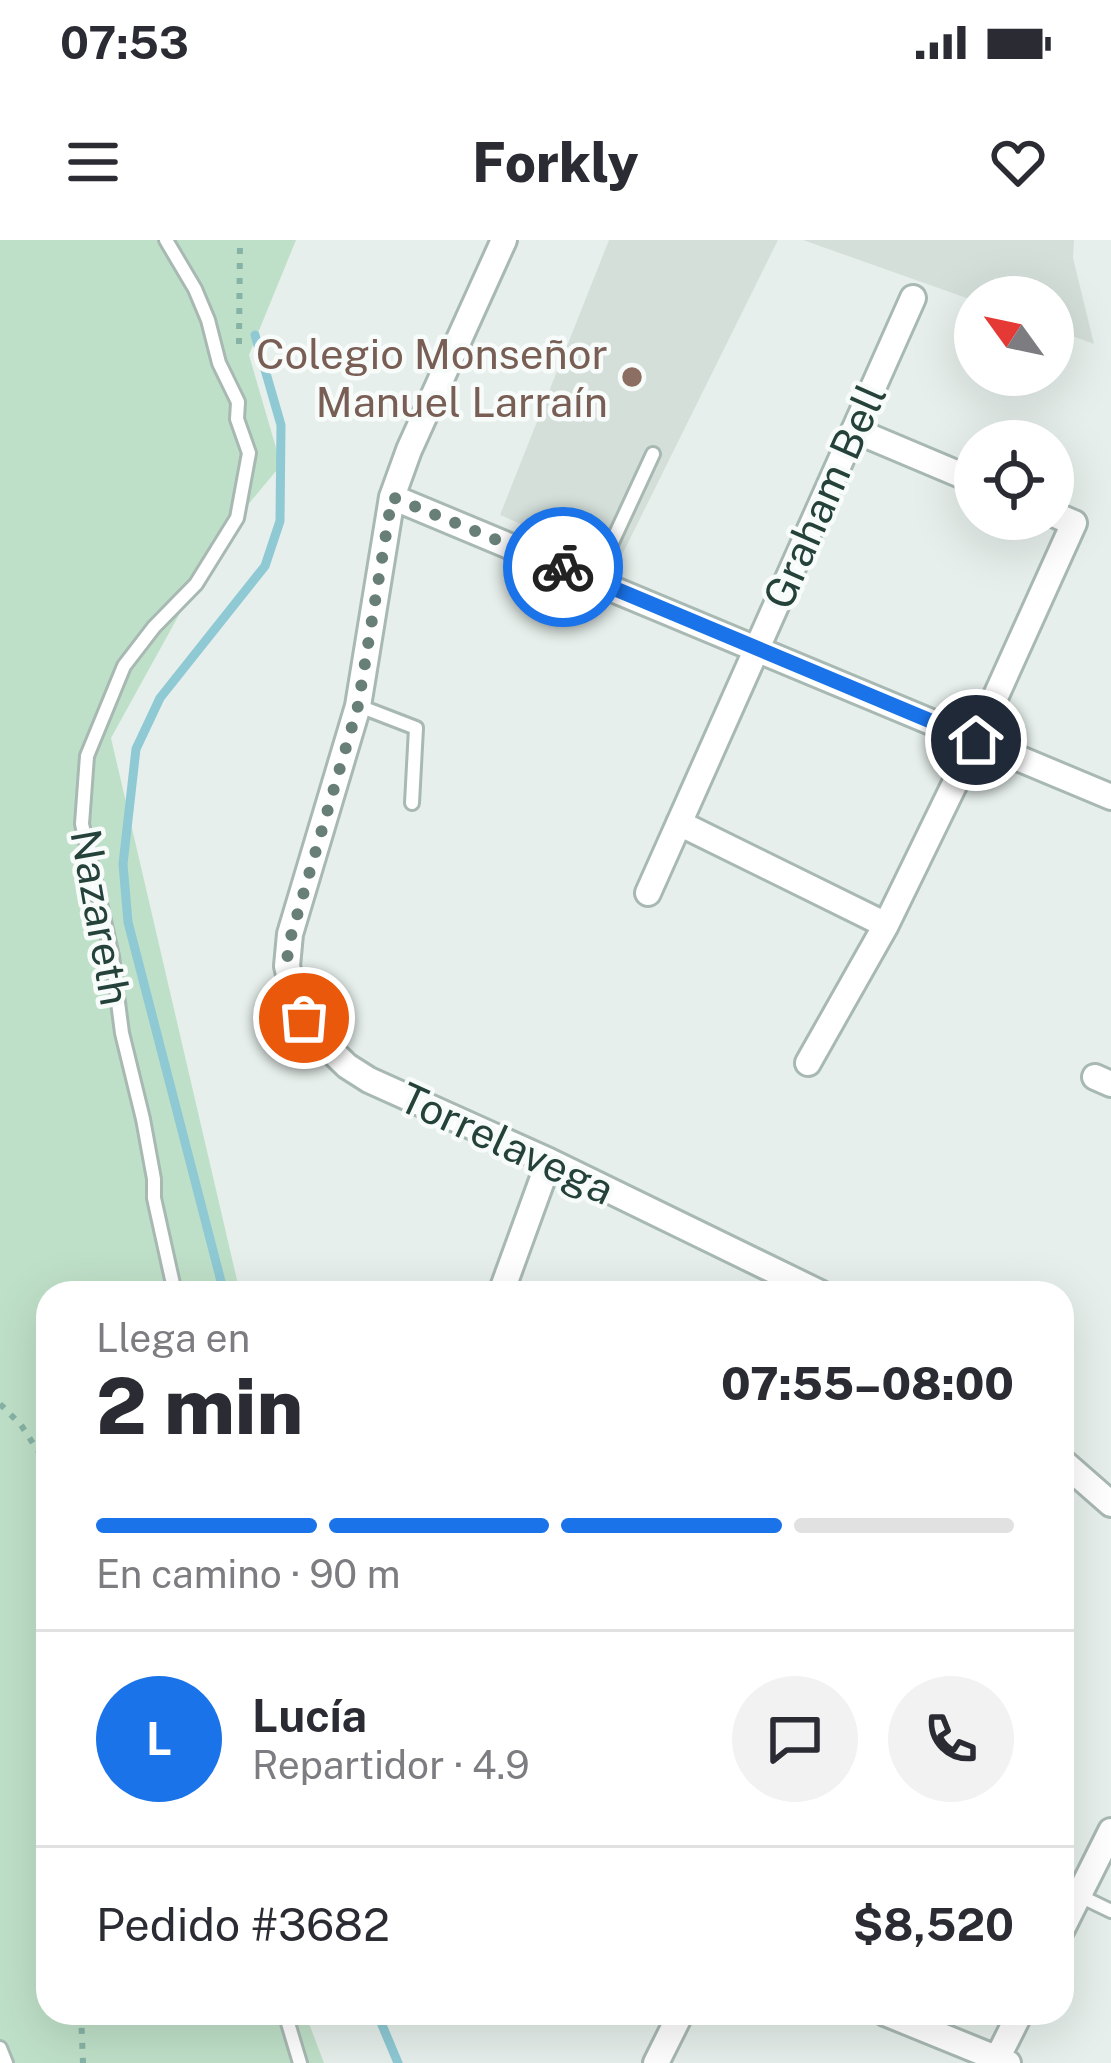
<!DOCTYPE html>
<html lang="es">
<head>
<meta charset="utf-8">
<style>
  body { margin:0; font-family:"Public Sans",sans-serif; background:#f2f2f3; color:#2b2b33; height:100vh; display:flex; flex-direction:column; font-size:45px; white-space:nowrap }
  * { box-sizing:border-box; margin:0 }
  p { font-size:39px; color:#7c7c81 }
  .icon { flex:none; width:66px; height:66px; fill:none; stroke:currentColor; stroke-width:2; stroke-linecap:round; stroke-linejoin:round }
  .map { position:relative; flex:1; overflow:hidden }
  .drawer { position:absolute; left:36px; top:1041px; width:1038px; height:744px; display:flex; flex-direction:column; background:#fff; border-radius:36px; box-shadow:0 12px 48px #0002 }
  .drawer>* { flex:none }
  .needle { width:78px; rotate:303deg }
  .buttons { position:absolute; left:954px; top:36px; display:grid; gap:24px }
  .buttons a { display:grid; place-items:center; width:120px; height:120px; border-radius:50%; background:#fff; box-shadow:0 12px 48px #0002; font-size:60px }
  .pin { position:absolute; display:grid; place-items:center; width:102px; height:102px; color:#fff; margin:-51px; border:6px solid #fff; border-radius:50%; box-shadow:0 3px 12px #0007 }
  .courier { position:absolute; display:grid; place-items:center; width:120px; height:120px; margin:-60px; border:9px solid #1a73e8; border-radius:50%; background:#fff; color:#222; box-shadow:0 3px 15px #0007 }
  .head em { font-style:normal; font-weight:800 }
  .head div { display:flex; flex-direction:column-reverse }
  .head { display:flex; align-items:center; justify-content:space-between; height:204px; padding:0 60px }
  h1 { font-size:78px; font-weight:800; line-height:90px }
  .bar { display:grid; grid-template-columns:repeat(4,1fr); gap:18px 12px; align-content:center; height:144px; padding:0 60px }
  .bar i { height:15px; border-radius:9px; background:#e1e1e2 }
  .bar .active { background:#1a73e8 }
  .bar p { grid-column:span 4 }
  .line { display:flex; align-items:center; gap:30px; padding:0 60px; border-top:3px solid #e1e1e2 }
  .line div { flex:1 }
  .round { display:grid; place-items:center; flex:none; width:126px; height:126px; border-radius:63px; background:#f2f2f3 }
  .status { display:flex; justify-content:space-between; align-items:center; height:84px; padding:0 60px; background:#fff; direction:ltr }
  .status svg { height:33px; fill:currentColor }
  header { display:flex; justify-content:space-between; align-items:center; height:156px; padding:0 60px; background:#fff; font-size:54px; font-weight:800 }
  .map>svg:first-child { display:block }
  .built { fill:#d4dfda }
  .park { fill:#bfe0c8 }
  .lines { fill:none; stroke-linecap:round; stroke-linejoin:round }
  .stream { stroke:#8ec9d4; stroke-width:9 }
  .lane-casing { stroke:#a8b8b2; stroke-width:18 }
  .street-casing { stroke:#a8b8b2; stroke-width:30 }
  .path { stroke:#86b3a5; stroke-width:6; stroke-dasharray:6 9; stroke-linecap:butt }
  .lane { stroke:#fff; stroke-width:12 }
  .street { stroke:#fff; stroke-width:24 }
  .done { stroke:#687f78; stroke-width:12; stroke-dasharray:0 21.6 }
  .route { stroke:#1a73e8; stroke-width:15 }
  .education-dot { fill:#8d6e63; stroke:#f7fbf9; stroke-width:4.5 }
  .labels { text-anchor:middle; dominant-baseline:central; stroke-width:9; stroke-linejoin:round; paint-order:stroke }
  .education-label { font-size:42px; fill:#785e54; stroke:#f7fbf9; text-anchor:end }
  .street-label { font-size:42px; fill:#24423a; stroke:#f7fbf9 }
</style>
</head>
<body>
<div class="status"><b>07:53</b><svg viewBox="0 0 49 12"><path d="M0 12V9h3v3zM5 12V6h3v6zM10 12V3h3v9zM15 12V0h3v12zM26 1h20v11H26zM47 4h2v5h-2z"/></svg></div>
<header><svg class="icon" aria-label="menu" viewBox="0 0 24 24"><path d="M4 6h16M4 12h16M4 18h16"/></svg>Forkly<svg class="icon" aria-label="heart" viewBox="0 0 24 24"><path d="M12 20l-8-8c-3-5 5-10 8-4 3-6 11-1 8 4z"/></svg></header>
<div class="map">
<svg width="1111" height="1823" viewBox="0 0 1111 1823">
  <rect width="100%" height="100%" fill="#e6efeb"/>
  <path class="built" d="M 609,0 L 778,0 L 617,325 L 500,275 Z
    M 803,0 L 1074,0 L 1073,18 L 1094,104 L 1053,89 L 1053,57 L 975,57 L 975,61 Z"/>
  <path class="park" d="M 0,0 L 296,0 L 249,115 L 281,225 L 237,278 L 196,344 L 111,498 L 240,1053 L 48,1053 L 48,1773 L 305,1773 L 324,1823 L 0,1823 Z"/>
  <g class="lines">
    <path class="stream" d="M 224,1053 L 128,682 L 123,624 L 136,509 L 160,458 L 265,326 L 280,281 L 281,185 L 255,95
      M 377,1773 L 398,1823"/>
    <g class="lane-casing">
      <path id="lane" d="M 166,0 L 195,49 L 208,80 L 219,123 L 238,162 L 237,179 L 249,213 L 237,278 L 196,344 L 154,387 L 124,426 L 87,516 L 82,584 L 112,716 L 122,793 L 143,879 L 154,939 L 154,958 L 175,1053
        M 595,339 L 653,214
        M 359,466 L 416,488 L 412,563
        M 1080,1656 L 1111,1671
        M 285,1773 L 300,1823
        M 0,1808 L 6,1823"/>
    </g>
    <g class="street-casing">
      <path id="street" d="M 504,0 L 409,210 L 392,257 L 358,466 L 290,694 L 287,726 L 295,760 L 314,794 L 347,826 L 369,840 L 549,921 L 820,1053
        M 854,190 L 975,241
        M 392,257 L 1111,557
        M 679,583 L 886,685
        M 648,653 L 913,58
        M 808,823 L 886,685 L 976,500 L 1074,283 L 1053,274
        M 1095,837 L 1111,844
        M 501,1053 L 549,921
        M 1062,1221 L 1111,1264
        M 1062,1689 L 1111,1591
        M 885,1773 L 1008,1823
        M 656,1823 L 681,1773
        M 995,1823 L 1020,1773"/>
    </g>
    <path class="path" d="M 239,104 L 240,0
      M 0,1164 L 21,1185 L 48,1226
      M 81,1773 L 83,1823"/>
    <use href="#lane" class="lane"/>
    <use href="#street" class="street"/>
  </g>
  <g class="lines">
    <path class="done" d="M 304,778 L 290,742 L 287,710 L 358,466 L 392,257 L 563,327"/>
    <path class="route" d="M 563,327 L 976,500"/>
  </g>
  <circle class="education-dot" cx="632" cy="137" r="12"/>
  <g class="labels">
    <g class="education-label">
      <text x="608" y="113">Colegio Monseñor<tspan x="608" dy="48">Manuel Larraín</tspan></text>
    </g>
    <g class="street-label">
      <text transform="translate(824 256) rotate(-66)">Graham Bell</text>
      <text transform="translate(101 677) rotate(80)">Nazareth</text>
      <text transform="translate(507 903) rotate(25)">Torrelavega</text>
    </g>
  </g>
</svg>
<div class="buttons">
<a><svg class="needle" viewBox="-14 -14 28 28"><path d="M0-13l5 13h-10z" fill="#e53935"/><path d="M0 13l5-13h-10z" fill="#7c7c81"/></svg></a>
<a><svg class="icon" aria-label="locate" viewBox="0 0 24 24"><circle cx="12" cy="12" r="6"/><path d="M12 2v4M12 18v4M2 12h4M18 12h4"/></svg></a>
</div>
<div class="pin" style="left:304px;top:778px;background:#ea580c"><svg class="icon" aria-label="bag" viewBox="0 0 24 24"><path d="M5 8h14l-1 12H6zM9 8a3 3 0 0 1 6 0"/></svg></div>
<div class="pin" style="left:976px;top:500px;background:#1f2937"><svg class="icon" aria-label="home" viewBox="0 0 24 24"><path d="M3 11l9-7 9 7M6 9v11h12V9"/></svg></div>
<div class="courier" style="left:563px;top:327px"><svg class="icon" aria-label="bike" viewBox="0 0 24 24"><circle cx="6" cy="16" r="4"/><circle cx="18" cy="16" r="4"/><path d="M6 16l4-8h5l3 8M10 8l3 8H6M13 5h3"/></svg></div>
<section class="drawer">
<div class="head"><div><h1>2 min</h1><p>Llega en</p></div><em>07:55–08:00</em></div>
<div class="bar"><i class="active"></i><i class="active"></i><i class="active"></i><i></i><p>En camino · 90 m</p></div>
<div class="line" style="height:216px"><b class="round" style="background:#1a73e8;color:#fff">L</b><div><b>Lucía</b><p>Repartidor · 4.9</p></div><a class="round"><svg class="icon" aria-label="chat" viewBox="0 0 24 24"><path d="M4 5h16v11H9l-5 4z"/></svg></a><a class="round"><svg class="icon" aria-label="phone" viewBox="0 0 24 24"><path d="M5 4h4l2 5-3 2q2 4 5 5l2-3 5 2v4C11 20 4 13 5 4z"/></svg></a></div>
<div class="line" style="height:156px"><div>Pedido #3682</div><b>$8,520</b></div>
</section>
</div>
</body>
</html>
